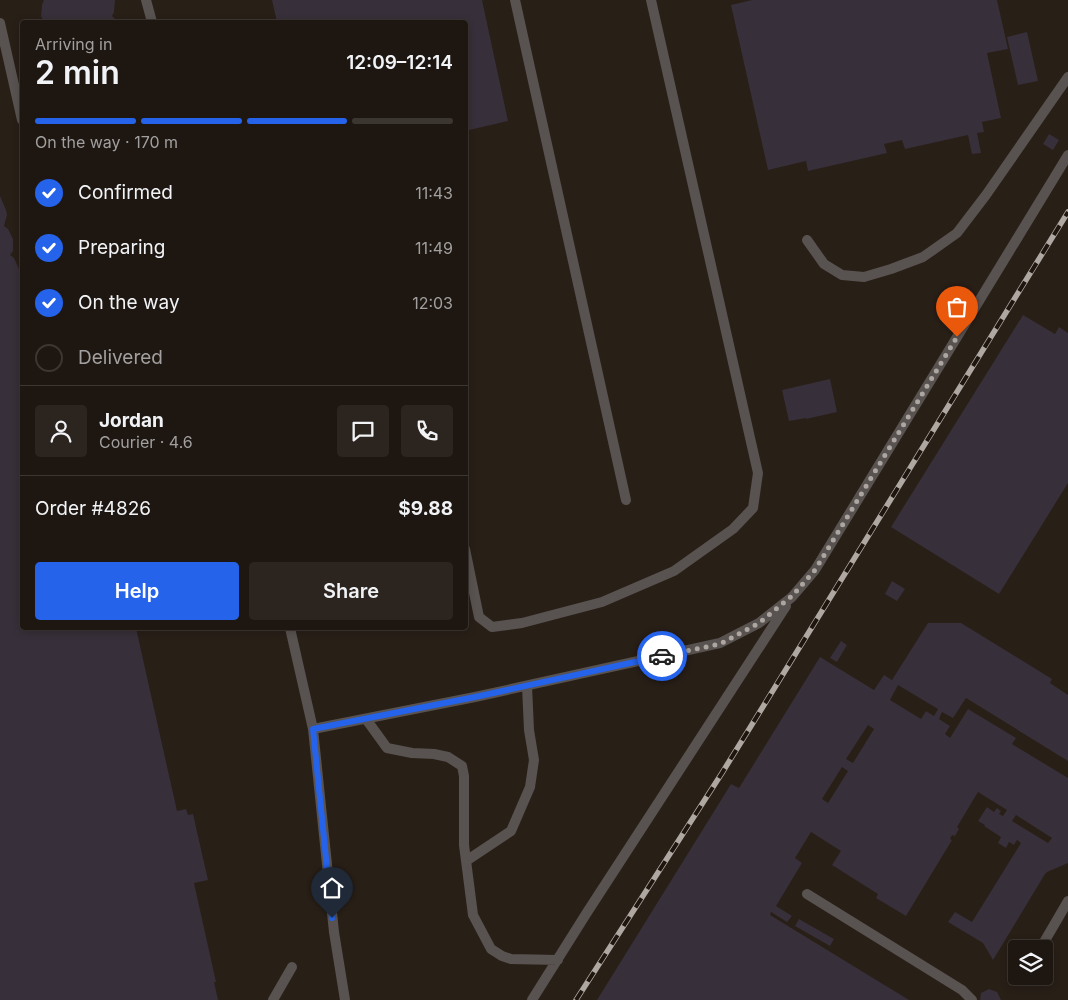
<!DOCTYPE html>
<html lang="en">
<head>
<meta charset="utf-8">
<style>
  body { margin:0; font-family:Inter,sans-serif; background:#2b241f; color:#f1f3f6; height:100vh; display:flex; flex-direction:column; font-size:19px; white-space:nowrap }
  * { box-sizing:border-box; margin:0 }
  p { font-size:16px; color:#a19f9f }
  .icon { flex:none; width:28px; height:28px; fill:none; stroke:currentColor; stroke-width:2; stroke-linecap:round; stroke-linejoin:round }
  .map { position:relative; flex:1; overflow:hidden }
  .drawer { position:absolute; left:20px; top:20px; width:448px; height:610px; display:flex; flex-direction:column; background:#1e1711; border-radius:5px; box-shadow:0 2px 8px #0003,0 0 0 1px #3c3631 }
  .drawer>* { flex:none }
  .buttons { position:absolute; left:1008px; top:940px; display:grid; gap:10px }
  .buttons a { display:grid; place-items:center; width:45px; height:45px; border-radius:5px; background:#1e1711; box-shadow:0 2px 8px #0003,0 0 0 1px #3c3631; font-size:25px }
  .pin { position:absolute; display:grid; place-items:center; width:42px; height:42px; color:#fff; margin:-51px -21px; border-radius:50% 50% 50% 0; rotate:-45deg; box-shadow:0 0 5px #0007 }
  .pin .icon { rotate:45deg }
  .courier { position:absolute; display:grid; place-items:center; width:50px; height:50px; margin:-25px; border:4px solid #2563eb; border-radius:50%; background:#fff; color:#222; box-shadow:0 1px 6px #0007 }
  .headline em { font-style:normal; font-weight:600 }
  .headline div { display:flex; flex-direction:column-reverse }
  .headline { display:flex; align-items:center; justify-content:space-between; height:85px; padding:0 15px }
  h1 { font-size:32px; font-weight:600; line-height:38px }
  .bar { display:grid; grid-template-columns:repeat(4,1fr); gap:8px 5px; align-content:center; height:60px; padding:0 15px }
  .bar i { height:6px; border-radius:4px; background:#3c3631 }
  .bar .current { background:#2563eb }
  .bar p { grid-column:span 4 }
  .line { display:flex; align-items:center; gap:12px; padding:0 15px; border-top:1px solid #3c3631 }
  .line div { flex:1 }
  .round { display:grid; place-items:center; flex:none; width:52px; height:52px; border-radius:5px; background:#2b241f }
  ol { padding:0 15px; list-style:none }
  li { display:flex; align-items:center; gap:15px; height:55px }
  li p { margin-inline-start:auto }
  li .icon { padding:5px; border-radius:50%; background:#2563eb; color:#fff; stroke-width:4 }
  li:last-child { color:#a19f9f }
  li i { width:28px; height:28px; border:2px solid #3c3631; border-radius:50% }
  .button { display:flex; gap:10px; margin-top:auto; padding:10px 15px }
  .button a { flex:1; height:58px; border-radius:5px; background:#2563eb; color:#fff; font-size:20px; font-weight:600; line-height:58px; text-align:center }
  .button a+a { background:#2b241f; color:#f1f3f6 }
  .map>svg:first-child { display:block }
  .building { fill:#372f39; fill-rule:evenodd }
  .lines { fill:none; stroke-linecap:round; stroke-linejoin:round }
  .service { stroke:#585250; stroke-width:10 }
  .rail-casing { stroke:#afa8a2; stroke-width:5.5 }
  .rail { stroke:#1e160e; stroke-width:4; stroke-dasharray:11; stroke-linecap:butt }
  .done { stroke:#ada6a0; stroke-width:5; stroke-dasharray:0 9 }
  .route { stroke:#2563eb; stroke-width:6 }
</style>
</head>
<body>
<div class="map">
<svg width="1068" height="1000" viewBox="0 0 1068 1000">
  <rect width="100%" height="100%" fill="#281f17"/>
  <path class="building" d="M 44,0 L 115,0 L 114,12 L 112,16 L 118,22 L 44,22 L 41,16 L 42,5 Z
    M 272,0 L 482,0 L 508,121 L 465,131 L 465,22 L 277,22 Z
    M 752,0 L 997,0 L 1008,49 L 987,53 L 1001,118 L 982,122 L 984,132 L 977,133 L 981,153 L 972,154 L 968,135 L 905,149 L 902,140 L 884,144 L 887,153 L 808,171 L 806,161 L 768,170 L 731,5 Z
    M 1027,32 L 1038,81 L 1018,85 L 1007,37 Z
    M 1049,134 L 1059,140 L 1053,150 L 1043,144 Z
    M 0,196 L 6,210 L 7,215 L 4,226 L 8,229 L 13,239 L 13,251 L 10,255 L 14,258 L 19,269 L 22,268 L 22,628 L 136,628 L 177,811 L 186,809 L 188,815 L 193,814 L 208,880 L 194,883 L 216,982 L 214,982 L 218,1000 L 0,1000 Z
    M 1023,315 L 1055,334 L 1059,327 L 1068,333 L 1068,483 L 999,594 L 891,527 Z
    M 830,379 L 837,412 L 806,419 L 806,418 L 789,421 L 782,390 Z
    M 892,581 L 905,589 L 897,601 L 885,594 Z
    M 928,623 L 961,623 L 1052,679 L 1050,683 L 1068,695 L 1068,761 L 966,698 L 953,718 L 942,712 L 939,719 L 950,726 L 945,734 L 950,738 L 968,709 L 1016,738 L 1012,744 L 1068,778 L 1068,863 L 1047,872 L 1045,874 L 993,960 L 983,943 L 948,922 L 955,912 L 972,922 L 1021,843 L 1017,840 L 1014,845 L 1009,842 L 1006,848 L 998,843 L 1001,837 L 984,826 L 985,825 L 978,821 L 987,807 L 994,812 L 997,808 L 1001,811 L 999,814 L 1003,816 L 1007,810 L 978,792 L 957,827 L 959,829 L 955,836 L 952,835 L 950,839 L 952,840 L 906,916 L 876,898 L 878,894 L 832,865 L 841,851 L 811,832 L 795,858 L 802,863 L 776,906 L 792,916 L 787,922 L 771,912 L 770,915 L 909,1000 L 597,1000 L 731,784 L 739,788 L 820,657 L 874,690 L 884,675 L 892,680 ZM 898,685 L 938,709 L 934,716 L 926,711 L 921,719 L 890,700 ZM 868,725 L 874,729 L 853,763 L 846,759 ZM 842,767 L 848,771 L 828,803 L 822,799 ZM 1016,815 L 1052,838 L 1048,843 L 1012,821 Z
    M 841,641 L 847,645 L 837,662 L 830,658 Z
    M 799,919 L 834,939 L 830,946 L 795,926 Z
    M 989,989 L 997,992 L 1001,1000 L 980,1000 L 981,993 Z"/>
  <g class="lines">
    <path class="service" d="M 146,0 L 152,22
      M 515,0 L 626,500
      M 0,23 L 22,120
      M 807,240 L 824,264 L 842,275 L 864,277 L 891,269 L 923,257 L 957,233 L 986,195 L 1068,77
      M 465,549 L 479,617 L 492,627 L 522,623 L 602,602 L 674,571 L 733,529 L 753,508 L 758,473 L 651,0
      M 290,628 L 313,729 L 334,932 L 345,1000
      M 366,719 L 387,748 L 412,753 L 434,754 L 448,757 L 462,766 L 464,776 L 464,845 L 473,915 L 491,949 L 502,956 L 511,959 L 558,960
      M 313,729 L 475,697 L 720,643 L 759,623 L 792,597 L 815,570 L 1068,155
      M 466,861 L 511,831 L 530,787 L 534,760 L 529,730 L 527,686
      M 807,894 L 962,990 L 972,1000
      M 1040,949 L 1068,901
      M 1021,981 L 1024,976
      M 273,1000 L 292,967
      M 532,1000 L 586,914 L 786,606"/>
    <g class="rail-casing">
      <path id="rail" d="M 576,1000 L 722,773 L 1068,212"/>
    </g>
    <use href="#rail" class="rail"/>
  </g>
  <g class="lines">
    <path class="done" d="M 662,656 L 720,644 L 759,623 L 792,596 L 815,570 L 957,337"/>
    <path class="route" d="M 332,918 L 313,729 L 475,697 L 662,656"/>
  </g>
</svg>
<div class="buttons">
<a><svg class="icon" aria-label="layers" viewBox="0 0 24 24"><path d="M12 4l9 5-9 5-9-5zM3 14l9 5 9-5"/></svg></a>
</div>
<div class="pin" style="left:957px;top:337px;background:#ea580c"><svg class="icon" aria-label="bag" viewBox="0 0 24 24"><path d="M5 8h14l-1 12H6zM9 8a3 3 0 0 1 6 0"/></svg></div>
<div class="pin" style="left:332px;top:918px;background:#1f2937"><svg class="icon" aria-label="home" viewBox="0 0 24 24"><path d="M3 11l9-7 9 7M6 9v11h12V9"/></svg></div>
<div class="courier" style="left:662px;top:656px"><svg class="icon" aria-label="car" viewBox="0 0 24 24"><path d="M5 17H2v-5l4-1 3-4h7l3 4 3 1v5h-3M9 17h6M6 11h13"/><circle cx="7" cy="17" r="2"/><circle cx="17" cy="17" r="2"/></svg></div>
<section class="drawer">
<div class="headline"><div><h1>2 min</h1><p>Arriving in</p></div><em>12:09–12:14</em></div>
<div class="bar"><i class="current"></i><i class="current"></i><i class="current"></i><i></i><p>On the way · 170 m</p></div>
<ol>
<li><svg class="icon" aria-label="check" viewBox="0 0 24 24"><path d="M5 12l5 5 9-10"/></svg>Confirmed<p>11:43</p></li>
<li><svg class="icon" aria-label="check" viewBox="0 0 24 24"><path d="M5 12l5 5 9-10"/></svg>Preparing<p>11:49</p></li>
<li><svg class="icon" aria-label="check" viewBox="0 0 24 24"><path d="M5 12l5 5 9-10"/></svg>On the way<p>12:03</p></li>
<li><i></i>Delivered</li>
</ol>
<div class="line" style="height:90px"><a class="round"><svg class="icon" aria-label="person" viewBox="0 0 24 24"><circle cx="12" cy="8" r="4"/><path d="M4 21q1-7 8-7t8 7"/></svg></a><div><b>Jordan</b><p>Courier · 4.6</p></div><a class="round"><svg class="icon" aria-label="chat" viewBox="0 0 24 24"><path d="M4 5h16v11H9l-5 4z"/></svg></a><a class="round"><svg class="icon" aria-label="phone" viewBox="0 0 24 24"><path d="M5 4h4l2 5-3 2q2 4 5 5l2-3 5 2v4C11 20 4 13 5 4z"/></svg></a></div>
<div class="line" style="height:65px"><div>Order #4826</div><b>$9.88</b></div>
<div class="button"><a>Help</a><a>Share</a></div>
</section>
</div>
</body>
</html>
